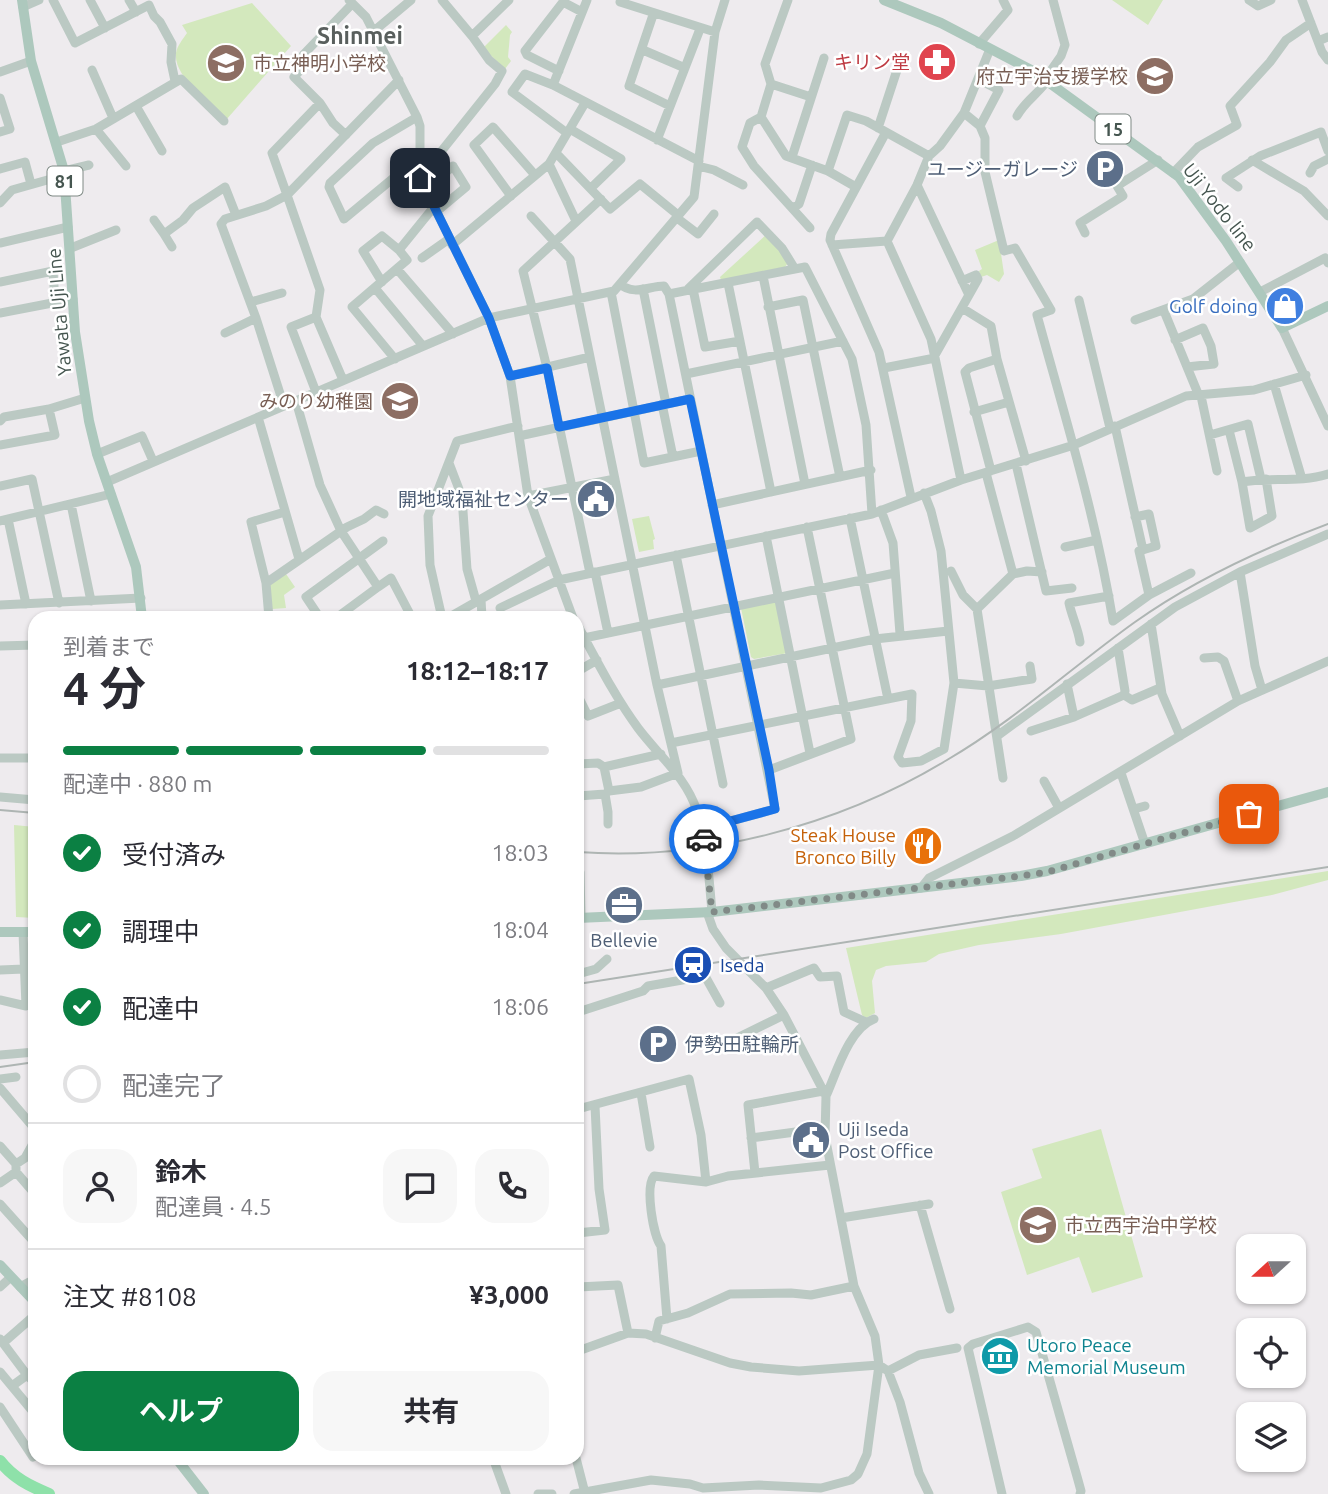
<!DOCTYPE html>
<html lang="ja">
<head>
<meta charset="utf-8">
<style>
  body { margin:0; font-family:Ubuntu,"Noto Sans JP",sans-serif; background:#f7f7f7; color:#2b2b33; height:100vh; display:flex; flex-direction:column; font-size:26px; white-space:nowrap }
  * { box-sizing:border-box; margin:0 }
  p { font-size:23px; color:#7c7c81 }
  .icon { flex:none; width:38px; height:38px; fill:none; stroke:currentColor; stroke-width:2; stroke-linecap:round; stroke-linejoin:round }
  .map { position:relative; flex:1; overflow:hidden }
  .side { position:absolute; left:28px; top:611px; width:556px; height:854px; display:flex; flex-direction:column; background:#fff; border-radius:21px; box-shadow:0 2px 5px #0004 }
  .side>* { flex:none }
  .needle { width:46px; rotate:249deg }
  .fabs { position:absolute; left:1236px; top:1234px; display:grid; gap:14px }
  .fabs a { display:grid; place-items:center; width:70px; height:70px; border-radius:14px; background:#fff; box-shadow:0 2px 5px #0004; font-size:35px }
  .pin { position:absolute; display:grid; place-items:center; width:60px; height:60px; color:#fff; margin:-30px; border-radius:14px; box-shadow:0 4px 10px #0006 }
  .courier { position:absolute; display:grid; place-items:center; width:70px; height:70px; margin:-35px; border:5px solid #1a73e8; border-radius:50%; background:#fff; color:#222; box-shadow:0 2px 9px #0007 }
  .overview em { font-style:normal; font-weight:700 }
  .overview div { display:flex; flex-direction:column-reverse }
  .overview { display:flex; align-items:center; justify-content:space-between; height:119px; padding:0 35px }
  h1 { font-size:46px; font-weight:700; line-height:52px }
  .bar { display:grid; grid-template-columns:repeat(4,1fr); gap:10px 7px; align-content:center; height:84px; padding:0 35px }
  .bar i { height:9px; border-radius:5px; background:#e1e1e2 }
  .bar .active { background:#0b8043 }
  .bar p { grid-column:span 4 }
  .line { display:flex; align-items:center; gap:18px; padding:0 35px; border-top:2px solid #e1e1e2 }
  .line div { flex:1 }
  .round { display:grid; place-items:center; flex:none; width:74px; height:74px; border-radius:21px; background:#f7f7f7 }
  ol { padding:0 35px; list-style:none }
  li { display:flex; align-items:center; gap:21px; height:77px }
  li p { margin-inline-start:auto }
  li .icon { padding:7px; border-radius:50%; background:#0b8043; color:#fff; stroke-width:4 }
  li:last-child { color:#7c7c81 }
  li i { width:38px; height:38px; border:4px solid #e1e1e2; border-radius:50% }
  .cta { display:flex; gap:14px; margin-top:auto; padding:14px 35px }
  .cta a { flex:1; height:80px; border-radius:21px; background:#0b8043; color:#fff; font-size:28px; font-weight:700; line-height:80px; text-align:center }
  .cta a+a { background:#f7f7f7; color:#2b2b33 }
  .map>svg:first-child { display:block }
  .green { fill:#d3e8bd }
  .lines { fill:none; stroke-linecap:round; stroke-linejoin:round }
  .river { stroke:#8ee1a9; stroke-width:12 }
  .minor { stroke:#bbc9c3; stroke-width:9 }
  .major { stroke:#adc8bd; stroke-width:10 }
  .rail { stroke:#aeb5b3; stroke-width:2 }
  .done { stroke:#818a87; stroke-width:7; stroke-dasharray:0 12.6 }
  .route { stroke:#1a73e8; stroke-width:9 }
  .labels { text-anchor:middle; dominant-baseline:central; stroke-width:5; stroke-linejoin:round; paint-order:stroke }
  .shield { fill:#fff; stroke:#7e8984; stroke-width:2 }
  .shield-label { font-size:18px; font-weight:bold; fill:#465650 }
  .health-label { font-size:19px; fill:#be3a42; stroke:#fff; text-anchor:end }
  .education-label { font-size:19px; fill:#785e54; stroke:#fff; text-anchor:start }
  .service-label { font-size:19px; fill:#4e5e75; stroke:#fff; text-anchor:end }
  .street-label { font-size:19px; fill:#465650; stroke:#fff }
  .shop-label { font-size:19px; fill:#366cbe; stroke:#fff; text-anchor:end }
  .food-label { font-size:19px; fill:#c56008; stroke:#fff; text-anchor:end }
  .transit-label { font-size:19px; fill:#164399; stroke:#fff; text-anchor:start }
  .culture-label { font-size:19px; fill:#0d838f; stroke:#fff; text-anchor:start }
  .quarter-label { font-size:23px; font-weight:bold; fill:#595f5d; stroke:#fff }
</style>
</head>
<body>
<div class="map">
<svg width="1328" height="1494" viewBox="0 0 1328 1494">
  <rect width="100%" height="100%" fill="#eeebee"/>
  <path class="green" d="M 1112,0 L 1163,0 L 1148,25 Z
    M 252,3 L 291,46 L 226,120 C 211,105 173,76 176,53 C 177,46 183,39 187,33 L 182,25 Z
    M 506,25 L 512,32 L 510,35 L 508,57 L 511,61 L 505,69 L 483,48 Z
    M 767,234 L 788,263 L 785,267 L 721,280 L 720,277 Z
    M 999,240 L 1004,274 L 999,282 L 987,275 L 981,277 L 979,271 L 982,269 L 975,250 Z
    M 649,516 L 655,539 L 653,540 L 654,549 L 639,552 L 632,519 Z
    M 286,574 L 295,587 L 284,595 L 286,608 L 272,609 L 270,585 Z
    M 776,599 L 788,653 L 754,659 L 751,657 L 741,608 Z
    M 14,825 L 35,827 L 35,918 L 16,917 Z
    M 1328,871 L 1328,880 L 1272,895 L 1061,934 L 979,945 L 939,954 L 926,962 L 886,966 L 876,970 L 872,981 L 875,1013 L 866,1018 L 862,1015 L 846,948 Z
    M 1101,1129 L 1143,1277 L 1092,1293 L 1079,1257 L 1027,1275 L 1001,1192 L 1042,1178 L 1032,1149 Z"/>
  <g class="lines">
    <path class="river" d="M 0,1461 C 13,1478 30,1486 49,1494"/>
    <path class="minor" d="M 53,0 L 75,43 L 149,5 L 154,16 L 160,22 L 172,44 L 171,62 L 175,81
      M 90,0 L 105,28
      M 129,0 L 136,12
      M 349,0 L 366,17 L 417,117 L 420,126 L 420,178 L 489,318 L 510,376 L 528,496 L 573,618
      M 621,0 L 620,2 L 715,32
      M 788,0 L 765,64 L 771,84 L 761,117 L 750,123 L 742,147 L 754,166 L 810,228
      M 1249,0 L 1258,6 L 1271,0
      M 1302,0 L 1322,52 L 1328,60
      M 23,7 L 39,0
      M 653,15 L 629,86 L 670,106
      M 374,31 L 411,0
      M 472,36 L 509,0
      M 1318,41 L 1328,37
      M 979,44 L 1008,10 L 1003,0
      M 643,50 L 685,68
      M 92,70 L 113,118
      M 559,71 L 527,55 L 525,51 L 563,2 L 582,12
      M 0,72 L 31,61
      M 978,79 L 999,90 L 980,126
      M 1045,79 L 1061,56 L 1065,45 L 1053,0
      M 771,84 L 811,97
      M 553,85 L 587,0
      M 0,98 L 10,129 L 0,132
      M 320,103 L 294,77 L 305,65 L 303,55 L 352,4
      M 136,106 L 162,151
      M 964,113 L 980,126 L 985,138 L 985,172 L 1004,251 L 1015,248 L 1051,310 L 1037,315 C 1065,417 1096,517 1113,621 L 1149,595 L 1191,573
      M 1017,116 C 1025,101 1037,95 1047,81
      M 417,117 L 373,143 L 330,183 L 329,187 L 344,219 L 414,161 L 420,160
      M 761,117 L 786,156 L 828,171 L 856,187
      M 878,128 L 897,70
      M 96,129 L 126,166
      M 570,129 L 621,159 L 591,188
      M 567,133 L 512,92 L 525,74 L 553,85 L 699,161
      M 885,134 L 831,234 L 830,240 L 879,352 L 911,497
      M 657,140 L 700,29
      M 57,142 L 96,129 L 181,79 L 224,121
      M 557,154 L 610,209 L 640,184 L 678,215
      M 792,157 L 824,58
      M 1252,160 L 1304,191 L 1328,216
      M 549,164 L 576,221
      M 698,166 L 714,170 L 743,185
      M 0,169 L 25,162 L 31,184
      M 64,171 L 89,165
      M 828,171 L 847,115 L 866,121 L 929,156
      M 1173,173 L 1198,147 L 1237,125 L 1230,106 L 1270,62 L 1286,40 L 1311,23
      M 1310,173 L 1314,166 L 1328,159
      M 420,178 L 495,84 L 502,71 L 489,60 L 472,36 L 442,0
      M 917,185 L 969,295 L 935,355
      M 1238,187 L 1226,178 L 1260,156 L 1321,132 L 1328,151
      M 425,190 L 453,166 L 466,187 L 436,212
      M 511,196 L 474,145 L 493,127 L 535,175
      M 0,203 L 12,190 L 58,177 L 65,179
      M 793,208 L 799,204 L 812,165
      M 531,216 L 570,259 L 657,685 L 678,773 L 641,787 L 609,791 L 605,794 L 578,796
      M 677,218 L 698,234 L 714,214
      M 154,220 L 164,234 L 183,220 L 193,208 L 225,187 L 236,215
      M 1085,233 L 1080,223 L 1123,196 L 1117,186 L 1158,160
      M 164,234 L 172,247
      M 887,241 L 931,339 L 961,480
      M 0,243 L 68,227
      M 452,245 L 549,164 L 585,103
      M 832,245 L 887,241 L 917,185 L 929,156 L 940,146 L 964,113 L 990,49
      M 71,248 L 116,230
      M 422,258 L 449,239
      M 397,269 L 453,334
      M 763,276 L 805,484
      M 962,281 L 976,275 L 978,279 L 969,295
      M 0,282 L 53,271 L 55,301
      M 382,282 L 363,251 L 382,236 L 399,250
      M 728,283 L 771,492
      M 620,284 L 694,197 L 715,32 L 725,0
      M 375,288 L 423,346
      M 643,289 L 666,404
      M 688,289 L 757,222 L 782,248 L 795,269
      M 693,289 L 705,347 L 740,341
      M 611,292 L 644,463 L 701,451
      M 1260,292 L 1325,258 L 1328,263
      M 669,294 L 805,267 L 852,359 L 866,425 L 872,514
      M 1079,300 L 1110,428
      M 251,302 L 282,293
      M 768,307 L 803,300 L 840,477
      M 962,308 L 991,326 L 997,359 L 1026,461
      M 1164,311 L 1199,396
      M 0,313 L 73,299
      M 316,317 L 343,380
      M 1135,320 L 1193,299 L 1240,262
      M 1282,328 L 1328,426
      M 225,333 L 256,318
      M 1175,340 L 1203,328 L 1211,346 L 1214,364 L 1187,367
      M 395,359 L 352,307 L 407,260 L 399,250 L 433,208
      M 884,368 L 935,358
      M 686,374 L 843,341
      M 510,376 L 590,357
      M 1274,384 L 1302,479
      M 316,392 L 291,327 L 316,317 L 320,290 L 287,195 L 399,80
      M 1201,396 L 1217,471
      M 296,401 L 320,485 L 341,531 L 378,587 L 391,578 L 412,618
      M 662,404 L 673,457
      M 284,406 L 256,318 L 221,224 L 225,219 L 266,206 L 287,195 L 272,153 L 320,103 L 333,123 L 346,135
      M 974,412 L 1009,402
      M 258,417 L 299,559
      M 0,421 L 4,417 L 49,409 L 85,398
      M 1115,426 L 1143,550
      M 1229,430 L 1242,482 C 1270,477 1300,483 1328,474
      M 1210,435 L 1248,424 L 1261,479
      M 519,436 L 690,399
      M 0,445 L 55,435 L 49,409
      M 97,454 L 142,436 L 153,461
      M 449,463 L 462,497 L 467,569 L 476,601
      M 1016,464 L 1046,591 L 1072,588
      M 991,471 L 965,372 L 969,368 L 997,359
      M 107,482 L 489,318 L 614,291 L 620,284 C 634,296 649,286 664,286 L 669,294 L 775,809 L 701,829
      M 1242,482 L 1250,528 L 1272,516 L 1266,479
      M 0,486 L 32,479 L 59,603
      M 528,496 L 615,479
      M 71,504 L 91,601
      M 712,505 L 871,470
      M 881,510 L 893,543 L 900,634
      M 1135,517 L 1149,514 L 1156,546 L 1139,551 L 1149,595
      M 850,518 L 888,699
      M 8,519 L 26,604
      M 0,521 L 111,494
      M 766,536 L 810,753
      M 1065,547 L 1097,540
      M 676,555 L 723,784
      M 951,571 L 963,595 L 977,609 L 1013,574 L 986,473
      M 595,572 L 608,633
      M 1240,572 L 1255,666 L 1262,690
      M 590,573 L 547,368 L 523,271 L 601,199
      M 1013,574 L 1027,571 L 1042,572
      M 266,583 L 251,522 L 285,512
      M 481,599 L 482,618
      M 0,605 L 141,598
      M 500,608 L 559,580 L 872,514 L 961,480 L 1074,445 L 1186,396 L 1254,390 L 1306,375
      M 977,609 L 1003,778
      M 269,618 L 266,583 L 347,527 L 364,519 L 376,510 L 384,514
      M 320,618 L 306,597 L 383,541
      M 336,618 L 378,587
      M 442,618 L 430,565 L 428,516 L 457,441 L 518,426
      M 448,618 L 551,559
      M 1151,624 L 1162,694 L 1180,736
      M 578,626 C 597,661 615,697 638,728 C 659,756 686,777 697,811 C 707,843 709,878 712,912
      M 584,638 L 895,573
      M 1080,642 C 1078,628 1072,617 1069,603 L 1109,596
      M 0,646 L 35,645
      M 1118,648 L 1125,691 L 1124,695
      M 1204,658 L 1218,657 L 1224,661 L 1238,701
      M 578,671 L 597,660
      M 954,683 L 988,686 L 1032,679 L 1030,666
      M 1067,684 L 1074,717
      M 657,685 L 875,639 L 948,631
      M 578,696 L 588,716 L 621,703
      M 1031,731 L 1074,717 L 1124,695 L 1132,700 L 1160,688
      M 997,736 L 1175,607 L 1240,572 L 1328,534
      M 671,743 L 912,694 L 911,721 L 898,757 L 902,763 L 921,761 L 944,749 L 954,683 L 941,551 L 931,511 L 924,493
      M 0,758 L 35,758
      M 578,764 L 598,763 L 604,767 L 661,754
      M 604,767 L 609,791
      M 769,770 L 851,739 L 807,527
      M 1121,773 L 1145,844
      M 1044,781 L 1059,808
      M 605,794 L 608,812 L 608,824
      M 0,797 L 35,800
      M 1134,809 L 1145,806
      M 578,871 L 580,872 L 581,917
      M 921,888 L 929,878 L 1013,836 L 1238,701 L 1328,661
      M 0,970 L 24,969
      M 578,974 L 596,969 L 607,959
      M 766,988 L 814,968 L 820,977 L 837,976 L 844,1012 L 866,1022
      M 0,1000 L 26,1006 L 23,932
      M 578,1012 L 643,991 L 648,986 L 705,976 L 720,1003
      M 735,1039 L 784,1015
      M 0,1055 L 35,1052
      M 0,1079 L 16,1077
      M 0,1088 L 35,1129
      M 641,1093 L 650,1147
      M 826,1096 C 836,1074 849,1028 874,1019
      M 578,1109 L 689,1079 L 701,1135 L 706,1182
      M 751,1138 L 825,1128
      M 0,1146 L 16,1164
      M 16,1172 L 35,1194
      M 755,1173 L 748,1105 L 823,1091
      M 0,1183 L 16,1172 L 16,1164 L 25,1158 L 35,1140
      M 0,1204 L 35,1243
      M 920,1205 L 950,1309
      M 841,1218 L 929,1204
      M 578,1233 L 605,1230 L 599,1189 L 595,1106
      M 0,1287 L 11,1277
      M 20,1287 L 35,1279
      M 578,1287 L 618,1285 L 628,1333
      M 667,1319 L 661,1246 C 653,1235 645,1187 654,1176 L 706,1182 L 728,1176 L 830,1165
      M 655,1338 L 659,1321 L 688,1313 L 730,1294 L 791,1293 L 811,1295 L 854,1286
      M 0,1339 L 27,1375
      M 3,1343 L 35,1315
      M 578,1351 L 628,1333 L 646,1334 L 730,1363 L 751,1367 L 799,1371 L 879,1365 L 888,1371 L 900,1402 L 919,1473 L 929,1494
      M 888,1371 L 919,1355 L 957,1348
      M 0,1372 L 35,1414
      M 12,1386 L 27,1375 L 32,1380 L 35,1378
      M 0,1407 L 33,1457 L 35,1456
      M 493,1458 L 506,1494
      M 576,1458 L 585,1493
      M 538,1494 L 552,1494
      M 574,1494 L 651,1480 L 690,1484 L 703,1488 L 759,1485 L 821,1488 L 851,1480 L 858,1474 L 867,1454 L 879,1365 L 875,1336 L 854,1286 L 825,1136 L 826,1096 L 784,1015 L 766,988 L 726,948 L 713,929 L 707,912
      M 1002,1494 L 968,1348 L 973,1344 L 1028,1327 L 1036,1332 L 1078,1480 L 1081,1491 L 1080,1494"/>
    <path class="major" d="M 22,0 L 31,61 L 64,171 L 75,332 L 89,421 L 97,454 L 136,567 L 142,618
      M 884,0 L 941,23 L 1033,71 L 1179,177 L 1226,241 L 1282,328 L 1328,306
      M 578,918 L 712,912 L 1021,876 L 1047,871 L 1328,792
      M 0,932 L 35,932
      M 0,1265 L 35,1302
      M 176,1458 L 204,1494"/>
    <path class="rail" d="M 0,810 L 35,813
      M 578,852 C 705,861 838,826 947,760 C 1014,721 1072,667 1135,622 C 1194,580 1261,549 1328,524
      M 578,984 L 1328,867
      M 0,1067 L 35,1062"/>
  </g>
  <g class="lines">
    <path class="done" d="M 704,839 L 712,912 L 1021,876 L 1047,872 L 1249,814"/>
    <path class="route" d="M 420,178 L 489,318 L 510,376 L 547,368 L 559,427 L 690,399 L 769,770 L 775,809 L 701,829 L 704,839"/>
  </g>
  <defs>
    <g id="pharmacy-disc" transform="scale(2.0125)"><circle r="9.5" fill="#e0444e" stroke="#fff"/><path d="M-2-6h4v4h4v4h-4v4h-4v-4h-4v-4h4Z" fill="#fff"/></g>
    <g id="school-disc" transform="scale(2.0125)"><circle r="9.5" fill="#8d6e63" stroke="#fff"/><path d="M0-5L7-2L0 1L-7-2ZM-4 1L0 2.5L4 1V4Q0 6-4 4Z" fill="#fff"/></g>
    <g id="parking-disc" transform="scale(2.0125)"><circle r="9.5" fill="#5c6f8a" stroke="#fff"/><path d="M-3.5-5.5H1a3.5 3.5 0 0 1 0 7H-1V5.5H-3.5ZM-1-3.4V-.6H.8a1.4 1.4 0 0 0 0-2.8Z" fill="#fff"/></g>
    <g id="shop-disc" transform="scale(2.0125)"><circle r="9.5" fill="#3f7fe0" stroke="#fff"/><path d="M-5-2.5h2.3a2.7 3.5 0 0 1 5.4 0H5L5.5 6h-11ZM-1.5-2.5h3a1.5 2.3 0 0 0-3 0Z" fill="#fff"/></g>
    <g id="civic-disc" transform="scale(2.0125)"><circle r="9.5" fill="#5c6f8a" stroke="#fff"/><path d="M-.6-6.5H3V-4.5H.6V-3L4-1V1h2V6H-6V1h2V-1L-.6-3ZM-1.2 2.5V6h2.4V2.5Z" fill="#fff"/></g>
    <g id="restaurant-disc" transform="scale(2.0125)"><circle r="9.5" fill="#e8710a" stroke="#fff"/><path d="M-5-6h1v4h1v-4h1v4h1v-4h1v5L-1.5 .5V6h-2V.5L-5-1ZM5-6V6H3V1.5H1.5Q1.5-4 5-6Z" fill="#fff"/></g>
    <g id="office-disc" transform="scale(2.0125)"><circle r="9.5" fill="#5c6f8a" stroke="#fff"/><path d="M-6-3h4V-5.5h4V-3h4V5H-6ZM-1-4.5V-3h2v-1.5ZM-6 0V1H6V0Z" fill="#fff"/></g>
    <g id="station-disc" transform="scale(2.0125)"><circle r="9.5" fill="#1a4fb4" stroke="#fff"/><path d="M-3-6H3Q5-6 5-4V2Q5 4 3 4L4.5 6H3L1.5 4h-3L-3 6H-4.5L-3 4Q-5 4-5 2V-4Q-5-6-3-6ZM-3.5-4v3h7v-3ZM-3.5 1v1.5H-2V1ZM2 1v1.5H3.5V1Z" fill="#fff"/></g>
    <g id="museum-disc" transform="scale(2.0125)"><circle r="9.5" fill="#0f9aa8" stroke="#fff"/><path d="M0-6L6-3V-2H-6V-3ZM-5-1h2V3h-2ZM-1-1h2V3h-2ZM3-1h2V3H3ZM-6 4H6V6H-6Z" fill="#fff"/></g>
  </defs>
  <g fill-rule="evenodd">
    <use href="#pharmacy-disc" x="937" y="62"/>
    <use href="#school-disc" x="226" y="63"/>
    <use href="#school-disc" x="1155" y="76"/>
    <use href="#parking-disc" x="1105" y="169"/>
    <use href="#shop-disc" x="1285" y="306"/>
    <use href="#school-disc" x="400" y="401"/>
    <use href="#civic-disc" x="596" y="499"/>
    <use href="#restaurant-disc" x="923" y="846"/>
    <use href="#office-disc" x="624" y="905"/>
    <use href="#station-disc" x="693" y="965"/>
    <use href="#parking-disc" x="658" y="1044"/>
    <use href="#civic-disc" x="811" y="1140"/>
    <use href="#school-disc" x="1038" y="1225"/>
    <use href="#museum-disc" x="1000" y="1356"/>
  </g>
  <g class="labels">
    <g class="shield">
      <rect x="1095.5" y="114.5" width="35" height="29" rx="5"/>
      <rect x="47.5" y="166.5" width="35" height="29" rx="5"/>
    </g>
    <g class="shield-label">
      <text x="1113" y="129">15</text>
      <text x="65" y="181">81</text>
    </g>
    <g class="health-label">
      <text x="910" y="62">キリン堂</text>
    </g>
    <g class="education-label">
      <text x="253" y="63">市立神明小学校</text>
      <text x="1128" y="76" text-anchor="end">府立宇治支援学校</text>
      <text x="373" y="401" text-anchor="end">みのり幼稚園</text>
      <text x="1065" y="1225">市立西宇治中学校</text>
    </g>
    <g class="service-label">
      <text x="1078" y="169">ユージーガレージ</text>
      <text x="569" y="499">開地域福祉センター</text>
      <text x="624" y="940" text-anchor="middle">Bellevie</text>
      <text x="685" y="1044" text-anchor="start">伊勢田駐輪所</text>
      <text x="838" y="1129" text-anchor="start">Uji Iseda<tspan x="838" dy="22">Post Office</tspan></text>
    </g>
    <g class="street-label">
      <text transform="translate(1220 207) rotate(52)">Uji Yodo line</text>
      <text transform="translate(59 312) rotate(-95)">Yawata Uji Line</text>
    </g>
    <g class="shop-label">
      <text x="1258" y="306">Golf doing</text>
    </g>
    <g class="food-label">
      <text x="896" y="835">Steak House<tspan x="896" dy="22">Bronco Billy</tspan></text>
    </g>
    <g class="transit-label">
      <text x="720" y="965">Iseda</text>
    </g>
    <g class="culture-label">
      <text x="1027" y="1345">Utoro Peace<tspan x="1027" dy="22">Memorial Museum</tspan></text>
    </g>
    <g class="quarter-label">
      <text x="360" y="35">Shinmei</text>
    </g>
  </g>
</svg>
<div class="fabs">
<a><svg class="needle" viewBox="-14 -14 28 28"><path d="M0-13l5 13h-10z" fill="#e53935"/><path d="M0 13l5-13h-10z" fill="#7c7c81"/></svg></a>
<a><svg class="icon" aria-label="locate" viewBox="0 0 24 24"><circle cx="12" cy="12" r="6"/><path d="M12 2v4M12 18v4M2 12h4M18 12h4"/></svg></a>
<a><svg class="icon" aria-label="layers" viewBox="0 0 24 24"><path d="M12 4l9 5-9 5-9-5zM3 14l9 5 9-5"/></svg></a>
</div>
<div class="pin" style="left:1249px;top:814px;background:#ea580c"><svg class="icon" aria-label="bag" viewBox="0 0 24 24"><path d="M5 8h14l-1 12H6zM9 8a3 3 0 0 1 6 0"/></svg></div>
<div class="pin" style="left:420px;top:178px;background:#1f2937"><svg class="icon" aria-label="home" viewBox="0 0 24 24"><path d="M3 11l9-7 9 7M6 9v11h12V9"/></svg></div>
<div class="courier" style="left:704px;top:839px"><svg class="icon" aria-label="car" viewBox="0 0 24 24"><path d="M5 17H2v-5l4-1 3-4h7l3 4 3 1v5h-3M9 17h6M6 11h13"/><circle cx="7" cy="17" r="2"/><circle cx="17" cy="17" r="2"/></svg></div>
<section class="side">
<div class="overview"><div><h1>4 分</h1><p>到着まで</p></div><em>18:12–18:17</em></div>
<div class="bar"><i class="active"></i><i class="active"></i><i class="active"></i><i></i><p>配達中 · 880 m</p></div>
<ol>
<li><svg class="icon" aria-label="check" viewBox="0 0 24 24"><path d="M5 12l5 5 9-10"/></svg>受付済み<p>18:03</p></li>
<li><svg class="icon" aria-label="check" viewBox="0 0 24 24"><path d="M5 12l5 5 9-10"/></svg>調理中<p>18:04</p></li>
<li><svg class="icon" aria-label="check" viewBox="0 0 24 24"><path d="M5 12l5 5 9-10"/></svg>配達中<p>18:06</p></li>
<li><i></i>配達完了</li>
</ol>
<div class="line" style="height:126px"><a class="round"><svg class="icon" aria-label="person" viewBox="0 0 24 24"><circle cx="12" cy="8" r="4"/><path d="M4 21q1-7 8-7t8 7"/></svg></a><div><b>鈴木</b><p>配達員 · 4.5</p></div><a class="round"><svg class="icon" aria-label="chat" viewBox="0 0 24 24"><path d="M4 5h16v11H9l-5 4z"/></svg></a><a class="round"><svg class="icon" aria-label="phone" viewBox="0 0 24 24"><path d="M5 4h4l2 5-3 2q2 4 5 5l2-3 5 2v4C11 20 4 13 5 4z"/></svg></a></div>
<div class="line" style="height:91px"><div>注文 #8108</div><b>¥3,000</b></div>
<div class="cta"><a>ヘルプ</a><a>共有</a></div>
</section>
</div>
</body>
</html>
